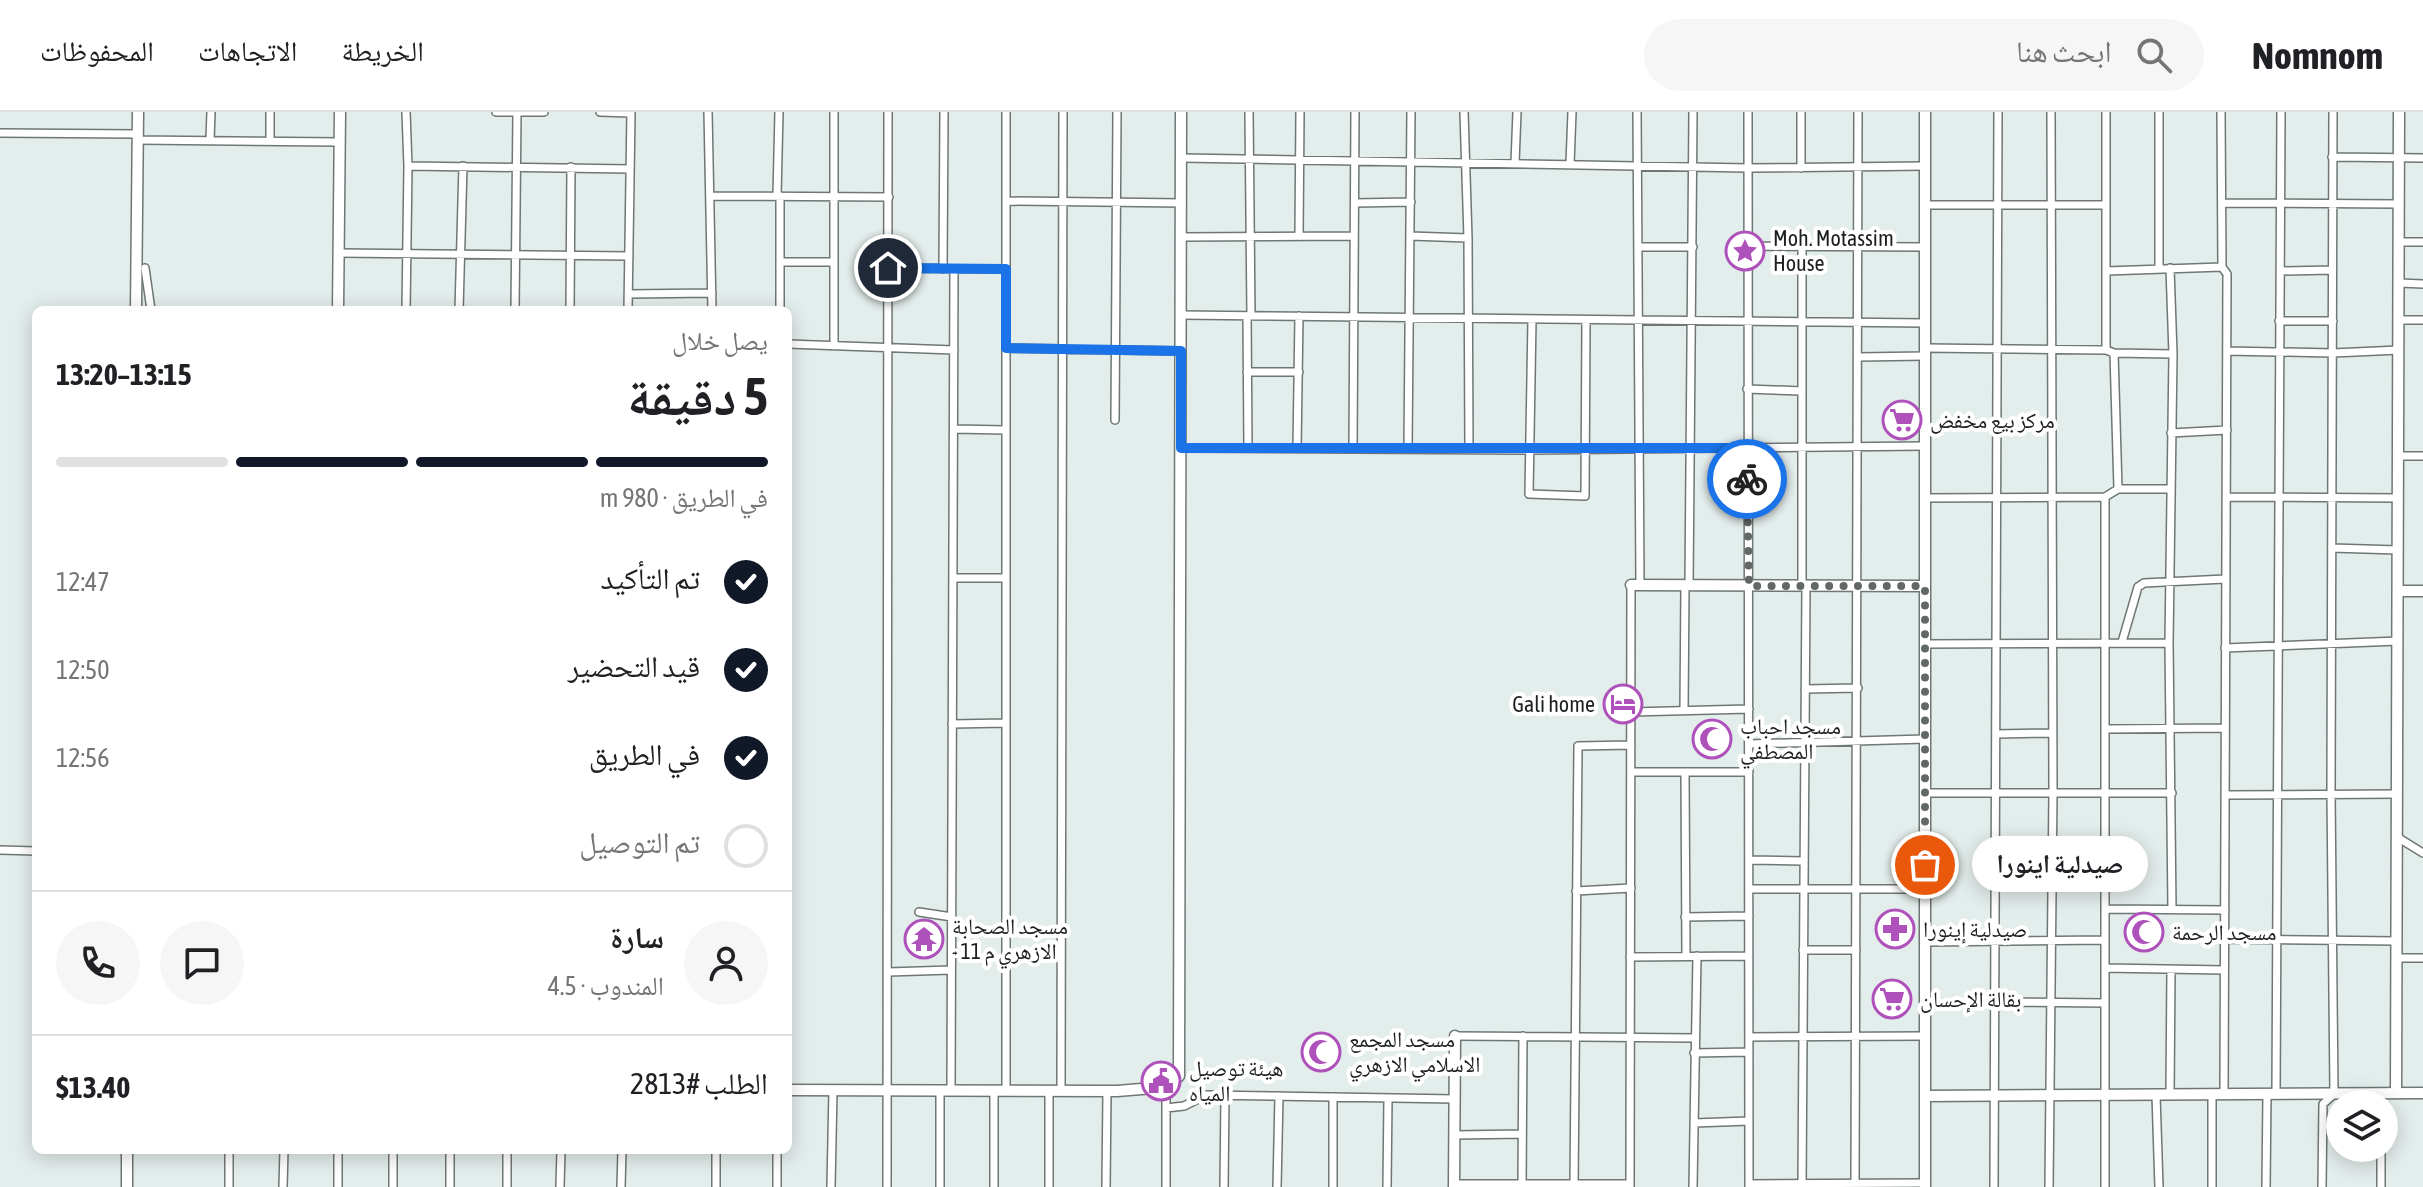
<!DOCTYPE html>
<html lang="ar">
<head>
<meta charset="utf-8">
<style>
  body { margin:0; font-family:"Asap Condensed","Noto Naskh Arabic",sans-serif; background:#f6f6f6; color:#202124; direction:rtl; height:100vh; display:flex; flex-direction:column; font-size:30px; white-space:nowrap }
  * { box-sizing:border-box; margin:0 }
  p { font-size:26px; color:#757577 }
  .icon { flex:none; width:44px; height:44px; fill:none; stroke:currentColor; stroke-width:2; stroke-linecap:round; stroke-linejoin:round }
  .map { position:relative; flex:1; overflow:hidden; direction:ltr }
  .side { position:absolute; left:32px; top:194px; width:760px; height:848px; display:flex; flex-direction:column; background:#fff; border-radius:12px; box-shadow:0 4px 20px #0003; direction:rtl }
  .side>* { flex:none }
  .controls { position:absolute; left:2326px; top:978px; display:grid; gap:16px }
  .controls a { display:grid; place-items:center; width:72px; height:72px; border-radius:50%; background:#fff; box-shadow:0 4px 20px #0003; font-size:40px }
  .pin { position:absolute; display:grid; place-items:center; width:68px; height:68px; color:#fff; margin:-34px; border:4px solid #fff; border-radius:50%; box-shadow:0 2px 8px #0007 }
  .courier { position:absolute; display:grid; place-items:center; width:80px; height:80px; margin:-40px; border:6px solid #1a73e8; border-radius:50%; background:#fff; color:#222; box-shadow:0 2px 10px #0007 }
  .bubble { position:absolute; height:56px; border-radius:28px; background:#fff; box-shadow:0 4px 20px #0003; font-size:26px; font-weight:700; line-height:56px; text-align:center; direction:rtl }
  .headline em { font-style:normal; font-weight:700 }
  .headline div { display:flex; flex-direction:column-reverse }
  .headline { display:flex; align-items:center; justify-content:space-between; height:136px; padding:0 24px }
  h1 { font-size:52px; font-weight:700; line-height:60px }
  .bar { display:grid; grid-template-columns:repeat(4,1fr); gap:12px 8px; align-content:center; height:96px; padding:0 24px }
  .bar i { height:10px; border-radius:6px; background:#e0e0e0 }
  .bar .current { background:#111827 }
  .bar p { grid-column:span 4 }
  .line { display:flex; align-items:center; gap:20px; padding:0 24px; border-top:2px solid #e0e0e0 }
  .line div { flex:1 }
  .round { display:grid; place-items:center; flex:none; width:84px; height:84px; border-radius:42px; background:#f6f6f6 }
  ol { padding:0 24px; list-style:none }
  li { display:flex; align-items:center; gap:24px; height:88px }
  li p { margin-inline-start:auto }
  li .icon { padding:8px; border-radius:50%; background:#111827; color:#fff; stroke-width:4 }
  li:last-child { color:#757577 }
  li i { width:44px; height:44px; border:4px solid #e0e0e0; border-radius:50% }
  header { display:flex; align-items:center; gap:48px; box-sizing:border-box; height:112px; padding:0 40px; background:#fff; border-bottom:2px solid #e0e0e0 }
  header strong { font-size:38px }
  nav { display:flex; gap:44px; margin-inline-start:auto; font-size:28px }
  .search { width:560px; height:72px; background:#f6f6f6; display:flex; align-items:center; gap:20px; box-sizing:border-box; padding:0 28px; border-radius:44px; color:#757577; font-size:30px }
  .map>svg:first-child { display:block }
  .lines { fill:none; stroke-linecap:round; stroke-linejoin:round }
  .street-casing { stroke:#6e7775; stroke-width:10 }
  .secondary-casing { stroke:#6e7775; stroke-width:13 }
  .street { stroke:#fff; stroke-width:7 }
  .secondary { stroke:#fff; stroke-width:10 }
  .done { stroke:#626867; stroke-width:8; stroke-dasharray:0 14.4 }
  .route { stroke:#1a73e8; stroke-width:10 }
  .labels { text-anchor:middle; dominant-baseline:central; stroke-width:8; stroke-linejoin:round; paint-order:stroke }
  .poi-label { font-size:22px; fill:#1d2020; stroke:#fff; text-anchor:start }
</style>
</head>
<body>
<header>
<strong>Nomnom</strong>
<div class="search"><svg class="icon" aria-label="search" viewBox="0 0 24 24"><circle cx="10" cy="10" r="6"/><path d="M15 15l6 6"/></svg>ابحث هنا</div>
<nav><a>الخريطة</a><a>الاتجاهات</a><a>المحفوظات</a></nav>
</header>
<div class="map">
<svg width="2423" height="1075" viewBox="0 0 2423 1075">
  <rect width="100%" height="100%" fill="#e3edeb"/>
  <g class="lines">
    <g class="street-casing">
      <path id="street" d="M 270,0 L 270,29
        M 406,0 L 408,54 L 406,198
        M 496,0 L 544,0
        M 600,0 L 631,1
        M 708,0 L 712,198
        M 834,0 L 834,234
        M 1249,0 L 1251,204
        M 1464,0 L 1468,126 L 1469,337
        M 1637,0 L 1640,473
        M 1748,0 L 1749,1075
        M 2221,0 L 2222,155 L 2227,162 L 2224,982
        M 0,21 L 138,22
        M 138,28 L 340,30
        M 210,28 L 211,0
        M 2332,45 L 2423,46
        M 1182,46 L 1748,56 L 1925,54
        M 1515,51 L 1517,0
        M 1570,52 L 1572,0
        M 408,54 L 630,57
        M 1801,56 L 1801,0
        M 710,84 L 889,85
        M 777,84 L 779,0
        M 1006,89 L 1182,91
        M 1355,91 L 1411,90
        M 2222,91 L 2399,92
        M 1925,93 L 2106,93
        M 1299,124 L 1300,0
        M 1410,124 L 1468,126
        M 1181,125 L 1354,124
        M 2399,130 L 2423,130
        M 1748,134 L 1925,135
        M 1638,135 L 1693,135
        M 339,141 L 629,144
        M 780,150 L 833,150
        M 145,156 L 151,198
        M 888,156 L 1006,157
        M 2170,156 L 2173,242 L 2169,531 L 2172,797
        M 943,157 L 944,0
        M 2159,157 L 2159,0
        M 2106,159 L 2222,155
        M 2281,159 L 2332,158
        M 2399,171 L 2423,172
        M 629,182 L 712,181
        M 459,198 L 463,54
        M 515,198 L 517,0
        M 570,198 L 571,55
        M 628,198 L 631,0
        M 780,198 L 780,84
        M 1181,203 L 1925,211
        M 1247,204 L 1248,336
        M 1532,207 L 1529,382 L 1585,384 L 1586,208
        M 2399,208 L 2423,208
        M 2279,209 L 2333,209
        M 788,232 L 954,238
        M 1006,236 L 1181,239
        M 1925,236 L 2106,238
        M 2227,239 L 2333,241 L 2399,238
        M 2114,241 L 2173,242
        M 1859,245 L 1925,244
        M 1247,260 L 1299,260
        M 1747,277 L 1802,279
        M 1115,308 L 1117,0
        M 954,317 L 1006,318
        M 2171,321 L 2227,318
        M 1181,336 L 1529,338 L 1925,334
        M 1297,337 L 1299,204
        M 1353,337 L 1355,0
        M 1408,337 L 1411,0
        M 2398,344 L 2423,344
        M 2118,377 L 2171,377
        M 2227,385 L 2398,386
        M 1925,386 L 2105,385
        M 2332,436 L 2398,438
        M 953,466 L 1006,466
        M 1689,473 L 1693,0
        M 1802,473 L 1802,134
        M 2122,530 L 2138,475 L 2144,471 L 2225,467
        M 1925,532 L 2169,531
        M 2225,536 L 2398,529
        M 1805,577 L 1858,576
        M 1684,598 L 1685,473
        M 1631,600 L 1749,597
        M 952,612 L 1006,611
        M 2105,617 L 2225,616
        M 1996,622 L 2052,621
        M 1749,632 L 1925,627
        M 1631,660 L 1749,660
        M 1685,661 L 1686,844
        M 1925,681 L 2172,681
        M 2225,683 L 2397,682
        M 2397,725 L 2423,741
        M 0,738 L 36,739
        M 1749,748 L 1803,749
        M 1749,777 L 1925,777
        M 1576,779 L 1631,776
        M 2105,797 L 2225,798
        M 919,800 L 952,805
        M 1685,805 L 1749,804
        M 2224,827 L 2396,829
        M 1925,830 L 2105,828
        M 1803,838 L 1856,838
        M 1630,845 L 1749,844
        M 2396,846 L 2423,846
        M 2105,856 L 2224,858
        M 888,860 L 951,858
        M 1995,890 L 2105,891
        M 1455,924 L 1694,926
        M 1749,925 L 1925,924
        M 1694,941 L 1749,940
        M 1166,975 L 1166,1075
        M 940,979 L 940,1075
        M 951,979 L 954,157
        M 994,979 L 994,1075
        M 1006,979 L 1006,0
        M 1061,979 L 1063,0
        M 2276,982 L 2281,0
        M 2156,983 L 2159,1075
        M 2170,983 L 2171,858
        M 1333,985 L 1333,1075
        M 1166,996 L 1184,994 L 1206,983 L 1455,987
        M 1694,1011 L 1749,1009
        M 1455,1023 L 1522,1022
        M 2381,1036 L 2381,1075
        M 450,1038 L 450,1075
        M 777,1038 L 777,1075
        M 1454,1072 L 1630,1072
        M 1749,1072 L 1925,1071
        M 229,1075 L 229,1038
        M 283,1075 L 284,1038
        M 338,1075 L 338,1038
        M 393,1075 L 393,1038
        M 507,1075 L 507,1038
        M 560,1075 L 561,1038
        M 621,1075 L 622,1038
        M 716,1075 L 716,1038
        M 831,1075 L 833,978
        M 887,1075 L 888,0
        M 1049,1075 L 1049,979
        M 1106,1075 L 1107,979
        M 1224,1075 L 1225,983
        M 1277,1075 L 1279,984
        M 1387,1075 L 1388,986
        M 1522,1075 L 1523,924
        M 1574,1075 L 1578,634 L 1631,633
        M 1630,1075 L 1631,473
        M 1693,1075 L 1697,844
        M 1802,1075 L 1806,473
        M 1855,1075 L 1858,0
        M 1994,1075 L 1998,0
        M 2049,1075 L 2053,679 L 2051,0
        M 2105,1075 L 2105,385 L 2118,377 L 2114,241 L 2106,238 L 2106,0
        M 2212,1075 L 2212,982
        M 2266,1075 L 2267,982
        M 2322,1075 L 2323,992 L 2334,982 L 2331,681 L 2333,0"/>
    </g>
    <g class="secondary-casing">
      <path id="secondary" d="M 136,198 L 138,0
        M 338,198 L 340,0
        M 1631,473 L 1925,474
        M 2398,479 L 2423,479
        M 788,978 L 1117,979 L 1166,975 L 1179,964 L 1181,0
        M 2396,981 L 2399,0
        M 1925,984 L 2423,981
        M 127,1075 L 127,1038
        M 1454,1075 L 1455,924
        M 1925,1075 L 1925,0"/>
    </g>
    <use href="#street" class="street"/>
    <use href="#secondary" class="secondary"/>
  </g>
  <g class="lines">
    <path class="done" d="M 1747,367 L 1749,474 L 1925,474 L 1925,753"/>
    <path class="route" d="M 888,156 L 1006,157 L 1006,236 L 1181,239 L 1181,336 L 1746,336 L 1747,367"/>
  </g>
  <defs>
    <g id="sight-ring" transform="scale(2)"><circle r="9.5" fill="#fff" stroke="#af51bb" stroke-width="1.5"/><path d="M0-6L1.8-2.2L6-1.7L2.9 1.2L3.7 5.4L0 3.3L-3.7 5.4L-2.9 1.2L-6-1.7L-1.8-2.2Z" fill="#af51bb"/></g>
    <g id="supermarket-ring" transform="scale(2)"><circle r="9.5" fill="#fff" stroke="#af51bb" stroke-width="1.5"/><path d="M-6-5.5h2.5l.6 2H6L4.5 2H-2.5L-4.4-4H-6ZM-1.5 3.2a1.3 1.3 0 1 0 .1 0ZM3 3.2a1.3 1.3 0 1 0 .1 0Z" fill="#af51bb"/></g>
    <g id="hotel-ring" transform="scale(2)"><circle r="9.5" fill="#fff" stroke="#af51bb" stroke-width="1.5"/><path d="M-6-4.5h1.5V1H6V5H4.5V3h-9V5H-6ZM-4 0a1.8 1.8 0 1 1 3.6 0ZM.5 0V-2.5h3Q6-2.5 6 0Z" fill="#af51bb"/></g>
    <g id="mosque-ring" transform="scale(2)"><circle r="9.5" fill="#fff" stroke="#af51bb" stroke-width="1.5"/><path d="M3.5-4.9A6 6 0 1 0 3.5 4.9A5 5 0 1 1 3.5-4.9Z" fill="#af51bb"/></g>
    <g id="pharmacy-ring" transform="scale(2)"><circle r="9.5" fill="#fff" stroke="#af51bb" stroke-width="1.5"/><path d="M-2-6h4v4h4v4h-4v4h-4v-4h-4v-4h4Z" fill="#af51bb"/></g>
    <g id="temple-ring" transform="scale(2)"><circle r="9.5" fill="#fff" stroke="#af51bb" stroke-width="1.5"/><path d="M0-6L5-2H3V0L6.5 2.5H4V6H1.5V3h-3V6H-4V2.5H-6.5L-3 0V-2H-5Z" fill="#af51bb"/></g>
    <g id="civic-ring" transform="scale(2)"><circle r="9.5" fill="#fff" stroke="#af51bb" stroke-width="1.5"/><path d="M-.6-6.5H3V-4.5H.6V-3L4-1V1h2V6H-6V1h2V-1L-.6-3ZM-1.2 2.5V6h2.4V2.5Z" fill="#af51bb"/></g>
  </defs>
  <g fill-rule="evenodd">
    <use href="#sight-ring" x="1745" y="139"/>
    <use href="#supermarket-ring" x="1902" y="308"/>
    <use href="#hotel-ring" x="1623" y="592"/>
    <use href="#mosque-ring" x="1712" y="627"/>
    <use href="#pharmacy-ring" x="1895" y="817"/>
    <use href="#mosque-ring" x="2144" y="820"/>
    <use href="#temple-ring" x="924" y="827"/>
    <use href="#supermarket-ring" x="1892" y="887"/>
    <use href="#mosque-ring" x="1321" y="940"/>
    <use href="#civic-ring" x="1161" y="969"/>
  </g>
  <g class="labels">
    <g class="poi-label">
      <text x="1773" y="126">Moh. Motassim<tspan x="1773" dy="25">House</tspan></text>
      <text x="1930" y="308">مركز بيع مخفض</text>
      <text x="1595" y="592" text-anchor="end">Gali home</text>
      <text x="1740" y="614">مسجد احباب<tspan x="1740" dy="25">المصطفي</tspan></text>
      <text x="952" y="814">مسجد الصحابة<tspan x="952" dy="25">- الازهري م 11</tspan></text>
      <text x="1923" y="817">صيدلية إينورا</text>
      <text x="2172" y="820">مسجد الرحمة</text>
      <text x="1920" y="887">بقالة الإحسان</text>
      <text x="1349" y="927">مسجد المجمع<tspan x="1349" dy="25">الاسلامي الازهري</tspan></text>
      <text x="1189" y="956">هيئة توصيل<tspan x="1189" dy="25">المياه</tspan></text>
    </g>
  </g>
</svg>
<div class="controls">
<a><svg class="icon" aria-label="layers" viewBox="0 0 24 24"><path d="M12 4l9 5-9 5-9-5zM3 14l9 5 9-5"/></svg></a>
</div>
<div class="pin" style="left:1925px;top:753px;background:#ea580c"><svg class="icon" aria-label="bag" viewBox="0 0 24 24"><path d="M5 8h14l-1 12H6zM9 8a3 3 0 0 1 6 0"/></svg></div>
<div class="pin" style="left:888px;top:156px;background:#1f2937"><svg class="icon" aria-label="home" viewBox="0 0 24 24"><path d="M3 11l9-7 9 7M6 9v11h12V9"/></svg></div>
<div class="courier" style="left:1747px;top:367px"><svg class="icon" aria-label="bike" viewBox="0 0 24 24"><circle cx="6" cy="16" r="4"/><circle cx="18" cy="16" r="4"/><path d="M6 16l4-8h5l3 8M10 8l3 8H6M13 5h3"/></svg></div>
<div class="bubble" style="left:1972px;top:724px;width:176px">صيدلية اينورا</div>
<section class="side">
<div class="headline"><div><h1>5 دقيقة</h1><p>يصل خلال</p></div><em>13:15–13:20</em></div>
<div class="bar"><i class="current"></i><i class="current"></i><i class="current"></i><i></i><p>في الطريق · 980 m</p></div>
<ol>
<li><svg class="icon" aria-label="check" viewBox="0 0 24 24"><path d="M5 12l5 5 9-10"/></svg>تم التأكيد<p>12:47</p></li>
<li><svg class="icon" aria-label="check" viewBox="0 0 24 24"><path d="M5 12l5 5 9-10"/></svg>قيد التحضير<p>12:50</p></li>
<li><svg class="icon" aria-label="check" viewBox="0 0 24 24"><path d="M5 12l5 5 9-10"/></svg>في الطريق<p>12:56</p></li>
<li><i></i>تم التوصيل</li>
</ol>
<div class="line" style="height:144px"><a class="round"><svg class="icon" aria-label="person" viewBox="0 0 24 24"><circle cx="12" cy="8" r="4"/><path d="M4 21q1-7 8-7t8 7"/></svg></a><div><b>سارة</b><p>المندوب · 4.5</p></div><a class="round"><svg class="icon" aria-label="chat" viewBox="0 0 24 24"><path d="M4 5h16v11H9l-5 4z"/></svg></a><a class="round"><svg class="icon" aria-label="phone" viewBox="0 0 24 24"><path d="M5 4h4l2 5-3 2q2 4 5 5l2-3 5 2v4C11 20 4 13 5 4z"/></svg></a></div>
<div class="line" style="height:104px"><div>الطلب #2813</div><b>$13.40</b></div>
</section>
</div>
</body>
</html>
